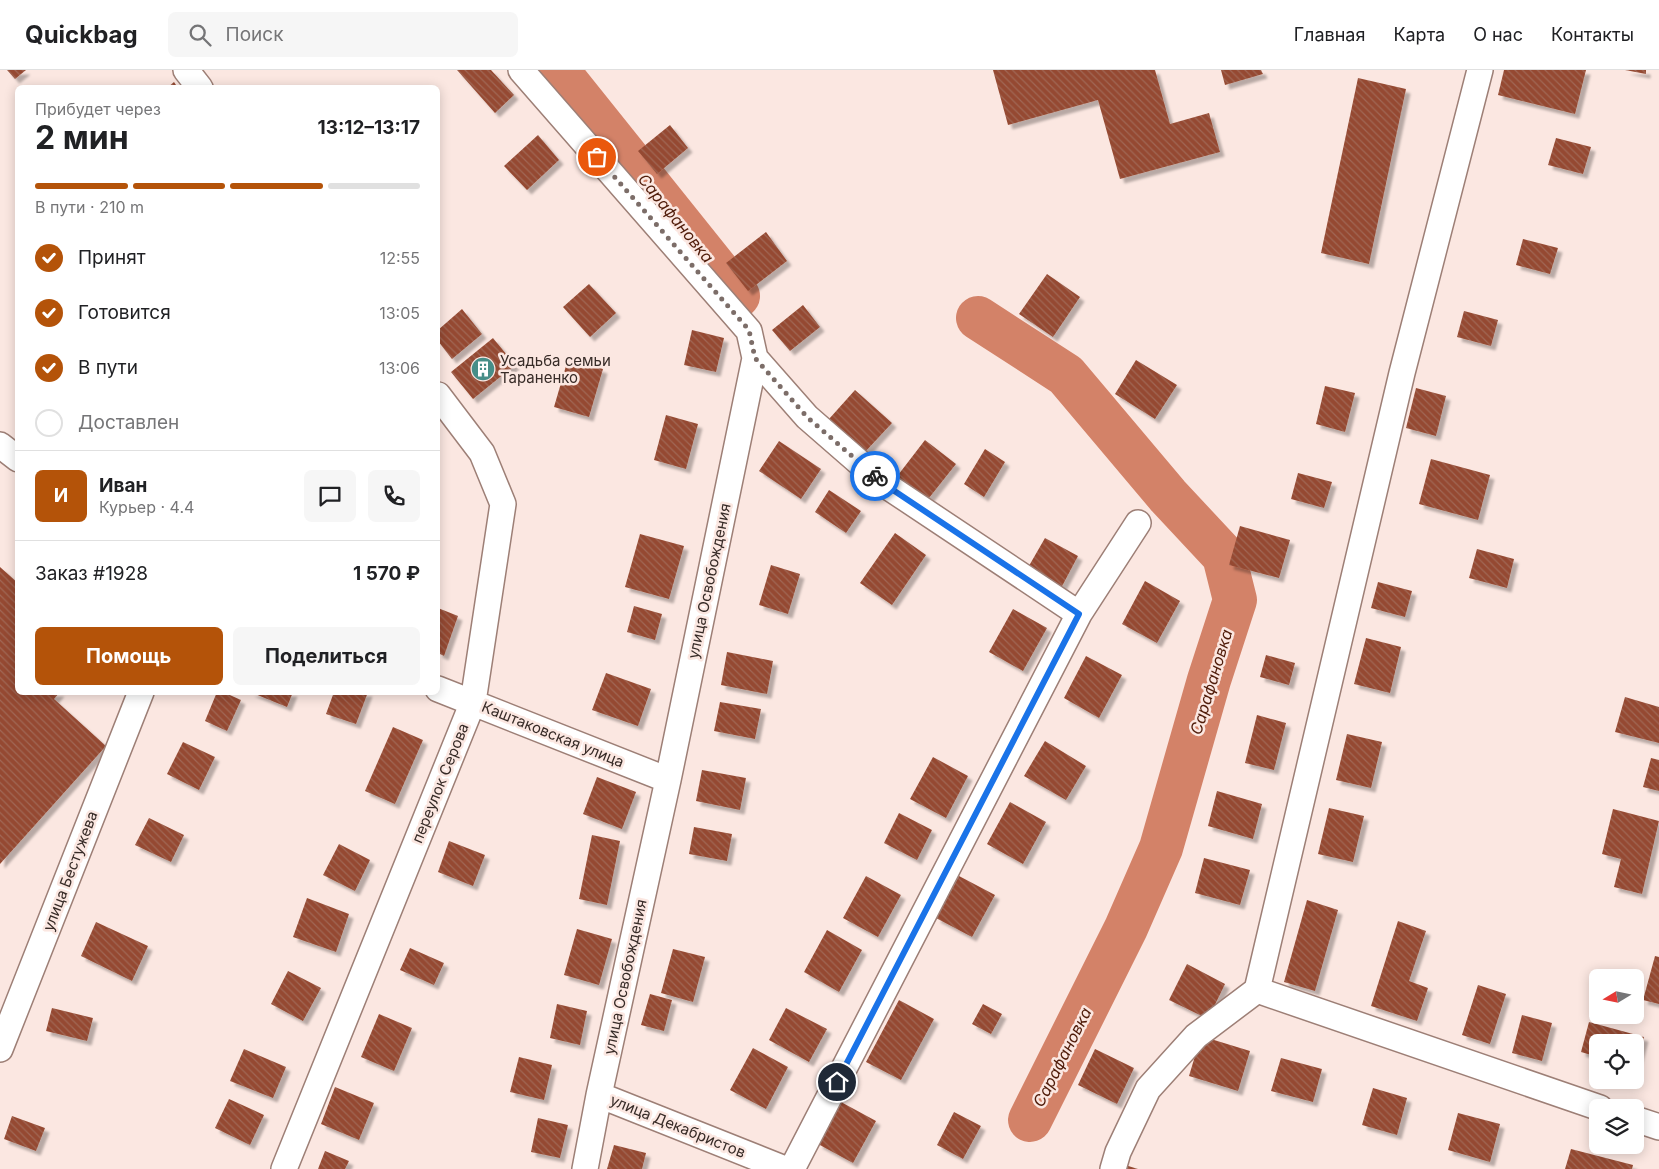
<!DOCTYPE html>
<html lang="ru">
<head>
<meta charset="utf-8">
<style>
  body { margin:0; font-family:Inter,sans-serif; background:#f6f6f6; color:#202124; height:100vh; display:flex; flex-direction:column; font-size:19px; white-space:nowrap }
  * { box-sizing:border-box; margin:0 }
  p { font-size:16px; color:#757577 }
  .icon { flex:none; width:28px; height:28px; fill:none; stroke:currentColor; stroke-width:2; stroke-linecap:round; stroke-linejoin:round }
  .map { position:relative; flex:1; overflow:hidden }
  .sheet { position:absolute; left:15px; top:15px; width:425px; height:610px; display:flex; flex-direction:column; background:#fff; border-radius:8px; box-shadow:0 2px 12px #0003 }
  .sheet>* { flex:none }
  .needle { width:32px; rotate:260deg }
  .buttons { position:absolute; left:1589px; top:899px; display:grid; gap:10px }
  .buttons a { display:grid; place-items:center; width:55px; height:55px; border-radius:8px; background:#fff; box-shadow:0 2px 12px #0003; font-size:25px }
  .pin { position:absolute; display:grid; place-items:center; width:42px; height:42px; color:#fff; margin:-21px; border:2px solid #fff; border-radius:50%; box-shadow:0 1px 5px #0007 }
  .courier { position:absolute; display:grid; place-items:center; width:50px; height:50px; margin:-25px; border:4px solid #1a73e8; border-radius:50%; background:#fff; color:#222; box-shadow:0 1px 6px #0007 }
  .head em { font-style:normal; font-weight:700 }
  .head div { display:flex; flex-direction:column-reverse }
  .head { display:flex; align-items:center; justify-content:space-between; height:85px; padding:0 20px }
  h1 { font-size:32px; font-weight:700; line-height:38px }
  .bar { display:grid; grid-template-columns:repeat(4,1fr); gap:8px 5px; align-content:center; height:60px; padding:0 20px }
  .bar i { height:6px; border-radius:4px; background:#e0e0e0 }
  .bar .active { background:#b45309 }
  .bar p { grid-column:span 4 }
  .line { display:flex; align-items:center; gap:12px; padding:0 20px; border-top:1px solid #e0e0e0 }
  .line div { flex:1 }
  .round { display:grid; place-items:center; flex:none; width:52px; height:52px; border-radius:8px; background:#f6f6f6 }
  ol { padding:0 20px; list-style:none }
  li { display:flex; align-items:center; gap:15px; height:55px }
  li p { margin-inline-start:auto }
  li .icon { padding:5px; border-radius:50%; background:#b45309; color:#fff; stroke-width:4 }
  li:last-child { color:#757577 }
  li i { width:28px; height:28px; border:2px solid #e0e0e0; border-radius:50% }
  .primary-button { display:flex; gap:10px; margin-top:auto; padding:10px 20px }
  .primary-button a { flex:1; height:58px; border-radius:8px; background:#b45309; color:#fff; font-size:20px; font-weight:700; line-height:58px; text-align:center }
  .primary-button a+a { background:#f6f6f6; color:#202124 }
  header { display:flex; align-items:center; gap:30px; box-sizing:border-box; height:70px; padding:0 25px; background:#fff; border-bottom:1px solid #e0e0e0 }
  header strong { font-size:24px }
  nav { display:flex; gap:28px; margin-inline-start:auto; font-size:18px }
  .search { width:350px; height:45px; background:#f6f6f6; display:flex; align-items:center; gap:12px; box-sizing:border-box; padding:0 18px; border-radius:8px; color:#757577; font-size:19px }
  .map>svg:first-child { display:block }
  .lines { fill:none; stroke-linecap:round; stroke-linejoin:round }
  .river { stroke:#d38268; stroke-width:44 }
  .building { fill:url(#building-back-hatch); filter:url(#shadow) }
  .street-casing { stroke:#9d7f76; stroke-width:28 }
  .street { stroke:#fff; stroke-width:25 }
  .done { stroke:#7c6d68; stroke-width:5; stroke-dasharray:0 9 }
  .route { stroke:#1a73e8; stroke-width:6 }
  .labels { text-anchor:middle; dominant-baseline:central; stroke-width:5; stroke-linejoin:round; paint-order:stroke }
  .poi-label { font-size:15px; fill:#372b27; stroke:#fbe7e1; text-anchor:start }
  .street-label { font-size:15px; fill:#372b27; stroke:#fbe7e1 }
  .water-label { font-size:16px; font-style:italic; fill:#501c0a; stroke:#fbe7e1 }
</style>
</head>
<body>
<header>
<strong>Quickbag</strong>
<div class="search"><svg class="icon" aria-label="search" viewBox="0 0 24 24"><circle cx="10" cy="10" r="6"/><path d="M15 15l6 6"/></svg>Поиск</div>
<nav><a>Главная</a><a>Карта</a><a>О нас</a><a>Контакты</a></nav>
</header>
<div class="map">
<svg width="1659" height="1099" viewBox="0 0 1659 1099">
  <defs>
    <pattern id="building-back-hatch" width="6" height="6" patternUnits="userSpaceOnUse" patternTransform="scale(1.25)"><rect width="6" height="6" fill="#954a32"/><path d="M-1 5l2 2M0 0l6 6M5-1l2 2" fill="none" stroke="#a06755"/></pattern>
    <filter id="shadow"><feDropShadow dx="4.5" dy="4.5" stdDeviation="1" flood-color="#0004"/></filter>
  </defs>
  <rect width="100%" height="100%" fill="#fbe7e1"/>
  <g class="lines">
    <path class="river" d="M 557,0 L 738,226
      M 978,248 L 1066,305 L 1168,426 L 1224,486 L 1235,530 L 1209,610 L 1161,778 L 1126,858 L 1030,1050"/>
  </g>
  <path class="building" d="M 7,0 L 26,0 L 15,9 Z
    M 457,0 L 491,0 L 514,25 L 495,43 Z
    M 993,0 L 1155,0 L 1170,54 L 1209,43 L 1220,82 L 1120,109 L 1098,30 L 1008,55 Z
    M 1221,0 L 1261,0 L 1263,4 L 1225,15 Z
    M 1504,0 L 1586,0 L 1575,44 L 1498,25 Z
    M 1625,0 L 1646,0 L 1646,4 Z
    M 1358,8 L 1406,19 L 1369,194 L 1321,183 Z
    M 174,12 L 178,18 L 167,18 Z
    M 670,55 L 688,78 L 657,104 L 638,81 Z
    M 538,65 L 559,90 L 527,120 L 504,96 Z
    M 1556,68 L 1591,77 L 1583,104 L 1548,95 Z
    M 766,162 L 787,191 L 748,221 L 726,193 Z
    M 1523,169 L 1558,178 L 1550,204 L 1516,195 Z
    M 1047,204 L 1080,227 L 1053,267 L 1019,244 Z
    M 589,214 L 616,243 L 590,267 L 563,237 Z
    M 803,235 L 820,257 L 790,281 L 772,260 Z
    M 462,239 L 482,264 L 452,289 L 438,271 L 438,260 Z
    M 1464,241 L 1498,250 L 1491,276 L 1457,267 Z
    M 692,260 L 724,268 L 716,302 L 684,295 Z
    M 493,268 L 515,295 L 473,329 L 451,302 Z
    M 568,289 L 603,299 L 589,347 L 554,337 Z
    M 1136,290 L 1177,315 L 1155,349 L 1115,324 Z
    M 1325,316 L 1355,323 L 1345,362 L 1316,354 Z
    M 1416,318 L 1446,326 L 1436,366 L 1406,358 Z
    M 855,320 L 892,353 L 865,382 L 829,349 Z
    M 666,345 L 698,354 L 686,399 L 654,390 Z
    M 925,370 L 956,394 L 925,433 L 895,409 Z
    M 779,371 L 821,399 L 801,429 L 759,401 Z
    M 985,379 L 1005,392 L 984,427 L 964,414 Z
    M 1431,389 L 1490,405 L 1478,450 L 1419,434 Z
    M 1298,403 L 1332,412 L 1324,438 L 1291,429 Z
    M 829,420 L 861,441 L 846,463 L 815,442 Z
    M 1240,456 L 1290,470 L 1279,508 L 1229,495 Z
    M 895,463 L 926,485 L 892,535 L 860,513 Z
    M 640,464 L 684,476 L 669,529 L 625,517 Z
    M 1045,468 L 1078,486 L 1060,520 L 1026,501 Z
    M 1477,479 L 1514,489 L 1507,518 L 1469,508 Z
    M 771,495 L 800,504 L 788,544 L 759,535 Z
    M 0,497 L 18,513 L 18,622 L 60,622 L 54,629 L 106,676 L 0,794 Z
    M 1145,511 L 1180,531 L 1157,573 L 1122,554 Z
    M 1378,512 L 1412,521 L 1405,547 L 1371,538 Z
    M 634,536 L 662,544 L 655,570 L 627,562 Z
    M 438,538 L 458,546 L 444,586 L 438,583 Z
    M 1013,539 L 1047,558 L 1023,601 L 989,582 Z
    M 1366,568 L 1401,577 L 1390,623 L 1354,614 Z
    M 727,582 L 773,591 L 767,624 L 721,615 Z
    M 1266,585 L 1295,593 L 1289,615 L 1260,607 Z
    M 1086,586 L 1122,605 L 1099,648 L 1064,628 Z
    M 606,603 L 651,619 L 638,656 L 592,640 Z
    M 217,622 L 223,622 L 241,630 L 227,661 L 205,651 Z
    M 250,622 L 293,622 L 287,637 Z
    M 334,622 L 368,622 L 356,654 L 326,644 Z
    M 1625,627 L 1659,637 L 1659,673 L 1615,662 Z
    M 720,632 L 761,639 L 755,669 L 714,661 Z
    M 1257,645 L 1286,653 L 1274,700 L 1245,693 Z
    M 393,657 L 423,670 L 395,734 L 365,721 Z
    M 1347,664 L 1382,672 L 1371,718 L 1336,710 Z
    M 1045,671 L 1086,696 L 1066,730 L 1024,706 Z
    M 183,672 L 215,687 L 199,720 L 167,704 Z
    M 933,687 L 968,706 L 946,748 L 910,729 Z
    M 1651,688 L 1659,690 L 1659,721 L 1643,717 Z
    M 702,700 L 746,708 L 740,740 L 696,731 Z
    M 597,707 L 636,722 L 622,759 L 583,744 Z
    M 1217,721 L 1262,734 L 1253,769 L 1208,756 Z
    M 1010,732 L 1046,752 L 1023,794 L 987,774 Z
    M 1329,738 L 1364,746 L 1353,792 L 1318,784 Z
    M 1613,739 L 1659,751 L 1642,824 L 1614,817 L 1621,789 L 1602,784 Z
    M 899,743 L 932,760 L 917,790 L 884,773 Z
    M 149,748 L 184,765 L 171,792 L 135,775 Z
    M 694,757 L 732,764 L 727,791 L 689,784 Z
    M 592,765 L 620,771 L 607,835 L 579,829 Z
    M 449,771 L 485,785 L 473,816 L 438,802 Z
    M 339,774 L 370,790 L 355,821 L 323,805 Z
    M 1204,788 L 1250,800 L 1240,835 L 1195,823 Z
    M 866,806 L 901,825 L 878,867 L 843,848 Z
    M 959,806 L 995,825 L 972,867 L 936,848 Z
    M 307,828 L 349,844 L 336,882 L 293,867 Z
    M 1307,830 L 1338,840 L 1315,921 L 1284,912 Z
    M 1398,851 L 1426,861 L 1409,911 L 1428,918 L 1417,951 L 1371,936 Z
    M 96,852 L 148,876 L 132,911 L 81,886 Z
    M 577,859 L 612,869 L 599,915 L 564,905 Z
    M 827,860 L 862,880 L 839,922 L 804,902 Z
    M 410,878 L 444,893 L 434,915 L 400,900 Z
    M 673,879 L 705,887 L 693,932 L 661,923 Z
    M 1655,886 L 1659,887 L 1659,934 L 1643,930 Z
    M 1187,894 L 1225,914 L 1208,949 L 1169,930 Z
    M 288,901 L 321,918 L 303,951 L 271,934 Z
    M 1478,915 L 1506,924 L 1490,974 L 1462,965 Z
    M 650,924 L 672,930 L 664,961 L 641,955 Z
    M 899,930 L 934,949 L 901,1010 L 866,992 Z
    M 557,934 L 587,941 L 580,975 L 550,968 Z
    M 983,934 L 1002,944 L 991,964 L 972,954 Z
    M 52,938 L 93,948 L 87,971 L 46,961 Z
    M 786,938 L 827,959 L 809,992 L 769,970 Z
    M 379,944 L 412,958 L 394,1001 L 361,987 Z
    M 1522,945 L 1552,953 L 1542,991 L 1512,983 Z
    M 1589,952 L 1644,967 L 1636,997 L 1635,972 L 1598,972 L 1598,987 L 1581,982 Z
    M 1201,966 L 1250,981 L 1238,1021 L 1189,1006 Z
    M 753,978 L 788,997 L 766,1039 L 730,1020 Z
    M 244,979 L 286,997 L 273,1028 L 230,1011 Z
    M 1095,979 L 1134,998 L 1117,1034 L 1078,1015 Z
    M 519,987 L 552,995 L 544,1030 L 510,1022 Z
    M 1281,988 L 1322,999 L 1313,1032 L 1271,1021 Z
    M 335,1017 L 374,1033 L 359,1070 L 321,1054 Z
    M 1373,1018 L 1407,1028 L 1397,1065 L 1362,1055 Z
    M 229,1029 L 264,1045 L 250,1075 L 215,1058 Z
    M 841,1032 L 876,1051 L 853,1093 L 818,1074 Z
    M 954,1042 L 981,1056 L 963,1089 L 937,1075 Z
    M 1458,1043 L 1500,1054 L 1490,1092 L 1448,1080 Z
    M 12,1046 L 45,1058 L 36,1081 L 4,1069 Z
    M 538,1048 L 568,1055 L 560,1088 L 531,1082 Z
    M 614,1075 L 646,1083 L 642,1099 L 607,1099 Z
    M 1571,1079 L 1633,1095 L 1632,1099 L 1565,1099 Z
    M 325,1081 L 349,1091 L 345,1099 L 318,1099 Z
    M 1125,1095 L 1138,1099 L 1124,1099 Z"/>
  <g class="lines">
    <g class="street-casing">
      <path id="street" d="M 186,0 L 200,18
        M 521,0 L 749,261 L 755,288 L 668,710 L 599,1025 L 585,1099
        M 755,288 L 807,347 L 884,414 L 1079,544
        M 0,375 L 18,389
        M 438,619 L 668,710
        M 1257,920 L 1600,1038
        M 0,979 L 141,622
        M 599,1025 L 785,1099
        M 1635,1049 L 1659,1057
        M 284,1099 L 473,632 L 503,434 L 482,383 L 438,325
        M 792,1099 L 1079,544 L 1138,453
        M 1113,1099 L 1118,1082 L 1148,1019 L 1196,966 L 1257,920 L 1402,303 L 1480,0"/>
    </g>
    <use href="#street" class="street"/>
  </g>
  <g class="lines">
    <path class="done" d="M 597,87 L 749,260 L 755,288 L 807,347 L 875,406"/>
    <path class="route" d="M 837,1012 L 1079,544 L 884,414 L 875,406"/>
  </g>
  <defs>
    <g id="building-disc" transform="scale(1.25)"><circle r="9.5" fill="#478e88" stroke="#fbe7e1"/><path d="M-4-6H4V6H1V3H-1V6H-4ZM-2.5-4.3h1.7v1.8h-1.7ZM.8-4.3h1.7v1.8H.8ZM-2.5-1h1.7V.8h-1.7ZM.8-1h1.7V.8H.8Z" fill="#fff"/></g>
  </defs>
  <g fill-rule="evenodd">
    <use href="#building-disc" x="483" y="299"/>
  </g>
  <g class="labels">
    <g class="poi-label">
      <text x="500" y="290">Усадьба семьи<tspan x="500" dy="17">Тараненко</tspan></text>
    </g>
    <g class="street-label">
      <text transform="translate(709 511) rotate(-78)">улица Освобождения</text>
      <text transform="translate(553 664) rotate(22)">Каштаковская улица</text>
      <text transform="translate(440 713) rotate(-68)">переулок Серова</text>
      <text transform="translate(70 801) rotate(-69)">улица Бестужева</text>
      <text transform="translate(625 907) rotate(-78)">улица Освобождения</text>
      <text transform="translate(678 1056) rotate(22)">улица Декабристов</text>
    </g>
    <g class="water-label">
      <text transform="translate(676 148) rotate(51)">Сарафановка</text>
      <text transform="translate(1211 612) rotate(-73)">Сарафановка</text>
      <text transform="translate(1062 987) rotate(-63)">Сарафановка</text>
    </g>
  </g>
</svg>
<div class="buttons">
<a><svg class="needle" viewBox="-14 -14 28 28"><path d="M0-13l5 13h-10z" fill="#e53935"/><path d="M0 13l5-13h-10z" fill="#757577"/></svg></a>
<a><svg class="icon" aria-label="locate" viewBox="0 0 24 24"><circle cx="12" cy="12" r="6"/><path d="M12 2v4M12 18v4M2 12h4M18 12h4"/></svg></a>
<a><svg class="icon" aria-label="layers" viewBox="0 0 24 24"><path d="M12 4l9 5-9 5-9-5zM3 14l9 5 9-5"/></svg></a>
</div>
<div class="pin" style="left:597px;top:87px;background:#ea580c"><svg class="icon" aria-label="bag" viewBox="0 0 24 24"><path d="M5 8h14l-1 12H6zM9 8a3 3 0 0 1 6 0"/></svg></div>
<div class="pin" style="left:837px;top:1012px;background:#1f2937"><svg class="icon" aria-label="home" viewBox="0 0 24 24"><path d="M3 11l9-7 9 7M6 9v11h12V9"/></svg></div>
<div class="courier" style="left:875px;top:406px"><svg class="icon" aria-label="bike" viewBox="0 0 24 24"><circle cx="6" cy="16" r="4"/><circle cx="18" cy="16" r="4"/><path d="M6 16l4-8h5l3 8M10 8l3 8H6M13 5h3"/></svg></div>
<section class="sheet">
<div class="head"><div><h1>2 мин</h1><p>Прибудет через</p></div><em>13:12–13:17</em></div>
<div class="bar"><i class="active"></i><i class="active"></i><i class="active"></i><i></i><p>В пути · 210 m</p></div>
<ol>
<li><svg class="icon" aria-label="check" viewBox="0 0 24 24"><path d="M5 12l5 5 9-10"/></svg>Принят<p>12:55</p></li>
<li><svg class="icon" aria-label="check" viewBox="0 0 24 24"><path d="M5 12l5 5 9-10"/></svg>Готовится<p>13:05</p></li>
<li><svg class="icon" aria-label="check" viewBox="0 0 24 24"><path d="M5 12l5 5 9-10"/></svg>В пути<p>13:06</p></li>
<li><i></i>Доставлен</li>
</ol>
<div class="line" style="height:90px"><b class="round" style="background:#b45309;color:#fff">И</b><div><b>Иван</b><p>Курьер · 4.4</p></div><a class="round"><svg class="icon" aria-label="chat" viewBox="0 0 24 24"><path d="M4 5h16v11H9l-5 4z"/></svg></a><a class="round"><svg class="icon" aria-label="phone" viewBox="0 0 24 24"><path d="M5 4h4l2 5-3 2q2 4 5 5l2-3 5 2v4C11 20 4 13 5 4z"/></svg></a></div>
<div class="line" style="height:65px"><div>Заказ #1928</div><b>1 570 ₽</b></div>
<div class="primary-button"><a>Помощь</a><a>Поделиться</a></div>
</section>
</div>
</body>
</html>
